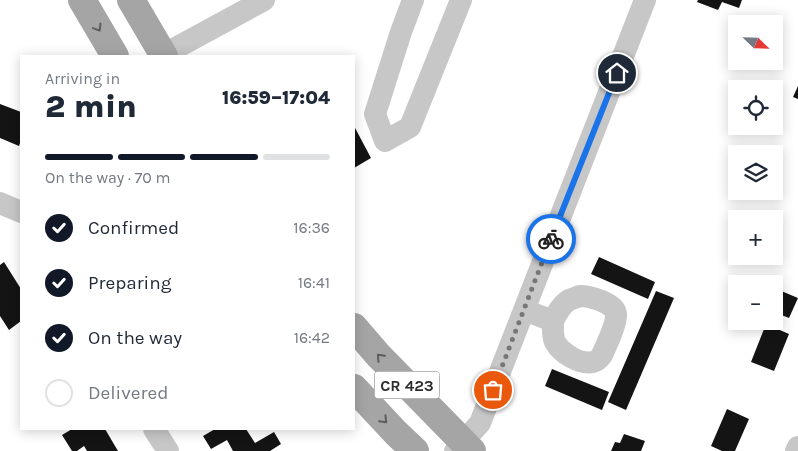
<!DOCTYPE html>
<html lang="en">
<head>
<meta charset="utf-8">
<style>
  body { margin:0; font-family:Karla,sans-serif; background:#f2f2f3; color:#1f2937; height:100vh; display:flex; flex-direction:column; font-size:19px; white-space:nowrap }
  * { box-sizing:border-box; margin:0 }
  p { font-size:16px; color:#747a83 }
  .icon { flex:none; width:28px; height:28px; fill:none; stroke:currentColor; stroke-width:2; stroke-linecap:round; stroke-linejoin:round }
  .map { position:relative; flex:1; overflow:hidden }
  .panel { position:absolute; left:20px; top:55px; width:335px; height:375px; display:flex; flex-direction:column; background:#fff; border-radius:0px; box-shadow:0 2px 12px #0003 }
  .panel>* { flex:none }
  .needle { width:32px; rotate:113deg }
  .controls { position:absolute; left:728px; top:15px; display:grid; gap:10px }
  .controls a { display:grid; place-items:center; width:55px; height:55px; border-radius:0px; background:#fff; box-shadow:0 2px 12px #0003; font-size:25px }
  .pin { position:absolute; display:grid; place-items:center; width:42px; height:42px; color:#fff; margin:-21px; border:2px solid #fff; border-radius:50%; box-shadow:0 1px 5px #0007 }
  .courier { position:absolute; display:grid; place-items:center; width:50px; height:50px; margin:-25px; border:4px solid #1a73e8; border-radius:50%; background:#fff; color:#222; box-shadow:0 1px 6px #0007 }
  .head em { font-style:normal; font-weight:800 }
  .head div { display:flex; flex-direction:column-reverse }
  .head { display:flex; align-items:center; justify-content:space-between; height:85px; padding:0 25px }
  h1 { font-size:32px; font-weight:800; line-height:38px }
  .bar { display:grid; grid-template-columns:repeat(4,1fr); gap:8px 5px; align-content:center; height:60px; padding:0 25px }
  .bar i { height:6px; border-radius:4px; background:#e0e1e3 }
  .bar .active { background:#111827 }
  .bar p { grid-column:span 4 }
  ol { padding:0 25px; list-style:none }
  li { display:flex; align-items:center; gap:15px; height:55px }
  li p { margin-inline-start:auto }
  li .icon { padding:5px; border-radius:50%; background:#111827; color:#fff; stroke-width:4 }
  li:last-child { color:#747a83 }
  li i { width:28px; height:28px; border:2px solid #e0e1e3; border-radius:50% }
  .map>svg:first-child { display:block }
  .building { fill:#141414 }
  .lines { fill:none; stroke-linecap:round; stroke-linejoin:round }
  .minor { stroke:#c7c7c7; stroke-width:22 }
  .major { stroke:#a5a5a5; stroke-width:28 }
  .oneway { stroke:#5d5d5d }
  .done { stroke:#767676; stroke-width:5; stroke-dasharray:0 9 }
  .route { stroke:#1a73e8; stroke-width:6 }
  .labels { text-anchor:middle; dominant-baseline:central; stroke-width:5; stroke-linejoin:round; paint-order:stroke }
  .shield { fill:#fff; stroke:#6c6c6c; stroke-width:1 }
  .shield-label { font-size:16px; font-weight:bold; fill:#2d2d2d }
</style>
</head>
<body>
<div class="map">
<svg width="798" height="451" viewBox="0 0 798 451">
  <rect width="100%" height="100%" fill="#fff"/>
  <path class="building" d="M 698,0 L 742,0 L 739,8 L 722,2 L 718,10 L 697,2 Z
    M 798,86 L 798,99 L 793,97 Z
    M 0,104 L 21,112 L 21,140 L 19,146 L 0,138 Z
    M 354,126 L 371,158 L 354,168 Z
    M 599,257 L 655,282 L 648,299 L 591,274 Z
    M 4,262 L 21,289 L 21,321 L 9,330 L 0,316 L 0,265 Z
    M 774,288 L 798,298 L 789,318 L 774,312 Z
    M 656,291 L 674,298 L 626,410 L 608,402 Z
    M 766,324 L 789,334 L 774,371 L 751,362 Z
    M 552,369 L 609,392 L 602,410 L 545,386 Z
    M 727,409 L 749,419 L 735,451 L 722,451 L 711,446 Z
    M 72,429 L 105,429 L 118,451 L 87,451 L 84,446 L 77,451 L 72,451 L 62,435 Z
    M 215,429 L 246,429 L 255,443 L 274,432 L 281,444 L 270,451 L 233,451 L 227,440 L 211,449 L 203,436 Z
    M 624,434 L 645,441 L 641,451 L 611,451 L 615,442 L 620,443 Z"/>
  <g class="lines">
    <path class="minor" d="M 413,0 L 401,32 L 375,114 L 385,141 L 410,127 L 461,0
      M 163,55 L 264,0
      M 0,203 L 21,212
      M 524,310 L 553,321 C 553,329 552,335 555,342 C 561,353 580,365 593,362 C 597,361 600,358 602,355 C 606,346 617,323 616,314 C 615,303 590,296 580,296 C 577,297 572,299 569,300 C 561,305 557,313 553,321
      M 154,429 L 168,451
      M 455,451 L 480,423 L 645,0
      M 796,451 L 798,447"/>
    <path class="major" d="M 82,0 L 115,56
      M 131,0 L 164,56
      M 354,327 L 378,355 L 472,451
      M 354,388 L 396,433 L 415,451"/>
  </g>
  <defs><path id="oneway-chevron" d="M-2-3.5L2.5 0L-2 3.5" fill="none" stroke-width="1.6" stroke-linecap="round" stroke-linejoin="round" transform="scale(1.25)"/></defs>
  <g class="oneway">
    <use href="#oneway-chevron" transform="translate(98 28) rotate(59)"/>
    <use href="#oneway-chevron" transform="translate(380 357) rotate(-133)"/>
    <use href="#oneway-chevron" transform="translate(384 420) rotate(46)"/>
  </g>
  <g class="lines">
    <path class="done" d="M 493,390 L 551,239"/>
    <path class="route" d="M 551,239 L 617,73"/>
  </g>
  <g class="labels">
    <rect class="shield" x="374.5" y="371.5" width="65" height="27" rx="4"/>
    <g class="shield-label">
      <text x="407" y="385">CR 423</text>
    </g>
  </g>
</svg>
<div class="controls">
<a><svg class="needle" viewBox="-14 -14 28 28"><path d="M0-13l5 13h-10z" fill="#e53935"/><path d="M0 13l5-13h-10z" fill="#747a83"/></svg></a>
<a><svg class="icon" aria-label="locate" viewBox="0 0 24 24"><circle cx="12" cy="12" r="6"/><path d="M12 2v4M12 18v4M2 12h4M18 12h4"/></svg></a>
<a><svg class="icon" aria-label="layers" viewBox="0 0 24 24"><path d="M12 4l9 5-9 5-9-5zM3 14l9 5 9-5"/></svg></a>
<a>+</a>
<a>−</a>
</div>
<div class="pin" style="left:493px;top:390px;background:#ea580c"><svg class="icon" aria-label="bag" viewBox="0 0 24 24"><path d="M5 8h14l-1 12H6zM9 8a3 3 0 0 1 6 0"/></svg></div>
<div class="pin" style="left:617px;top:73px;background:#1f2937"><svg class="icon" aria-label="home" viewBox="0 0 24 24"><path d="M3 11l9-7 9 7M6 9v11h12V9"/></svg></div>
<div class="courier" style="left:551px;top:239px"><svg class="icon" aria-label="bike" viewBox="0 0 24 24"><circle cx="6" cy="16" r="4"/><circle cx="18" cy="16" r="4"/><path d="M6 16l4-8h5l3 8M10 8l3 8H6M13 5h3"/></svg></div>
<section class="panel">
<div class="head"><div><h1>2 min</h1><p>Arriving in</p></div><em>16:59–17:04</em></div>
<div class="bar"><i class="active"></i><i class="active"></i><i class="active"></i><i></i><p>On the way · 70 m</p></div>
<ol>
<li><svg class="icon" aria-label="check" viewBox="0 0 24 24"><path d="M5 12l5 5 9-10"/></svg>Confirmed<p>16:36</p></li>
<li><svg class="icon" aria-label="check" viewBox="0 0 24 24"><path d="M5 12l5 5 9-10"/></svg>Preparing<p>16:41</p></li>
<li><svg class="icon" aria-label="check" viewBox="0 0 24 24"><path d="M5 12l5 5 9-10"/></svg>On the way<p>16:42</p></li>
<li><i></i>Delivered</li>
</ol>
</section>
</div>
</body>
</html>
